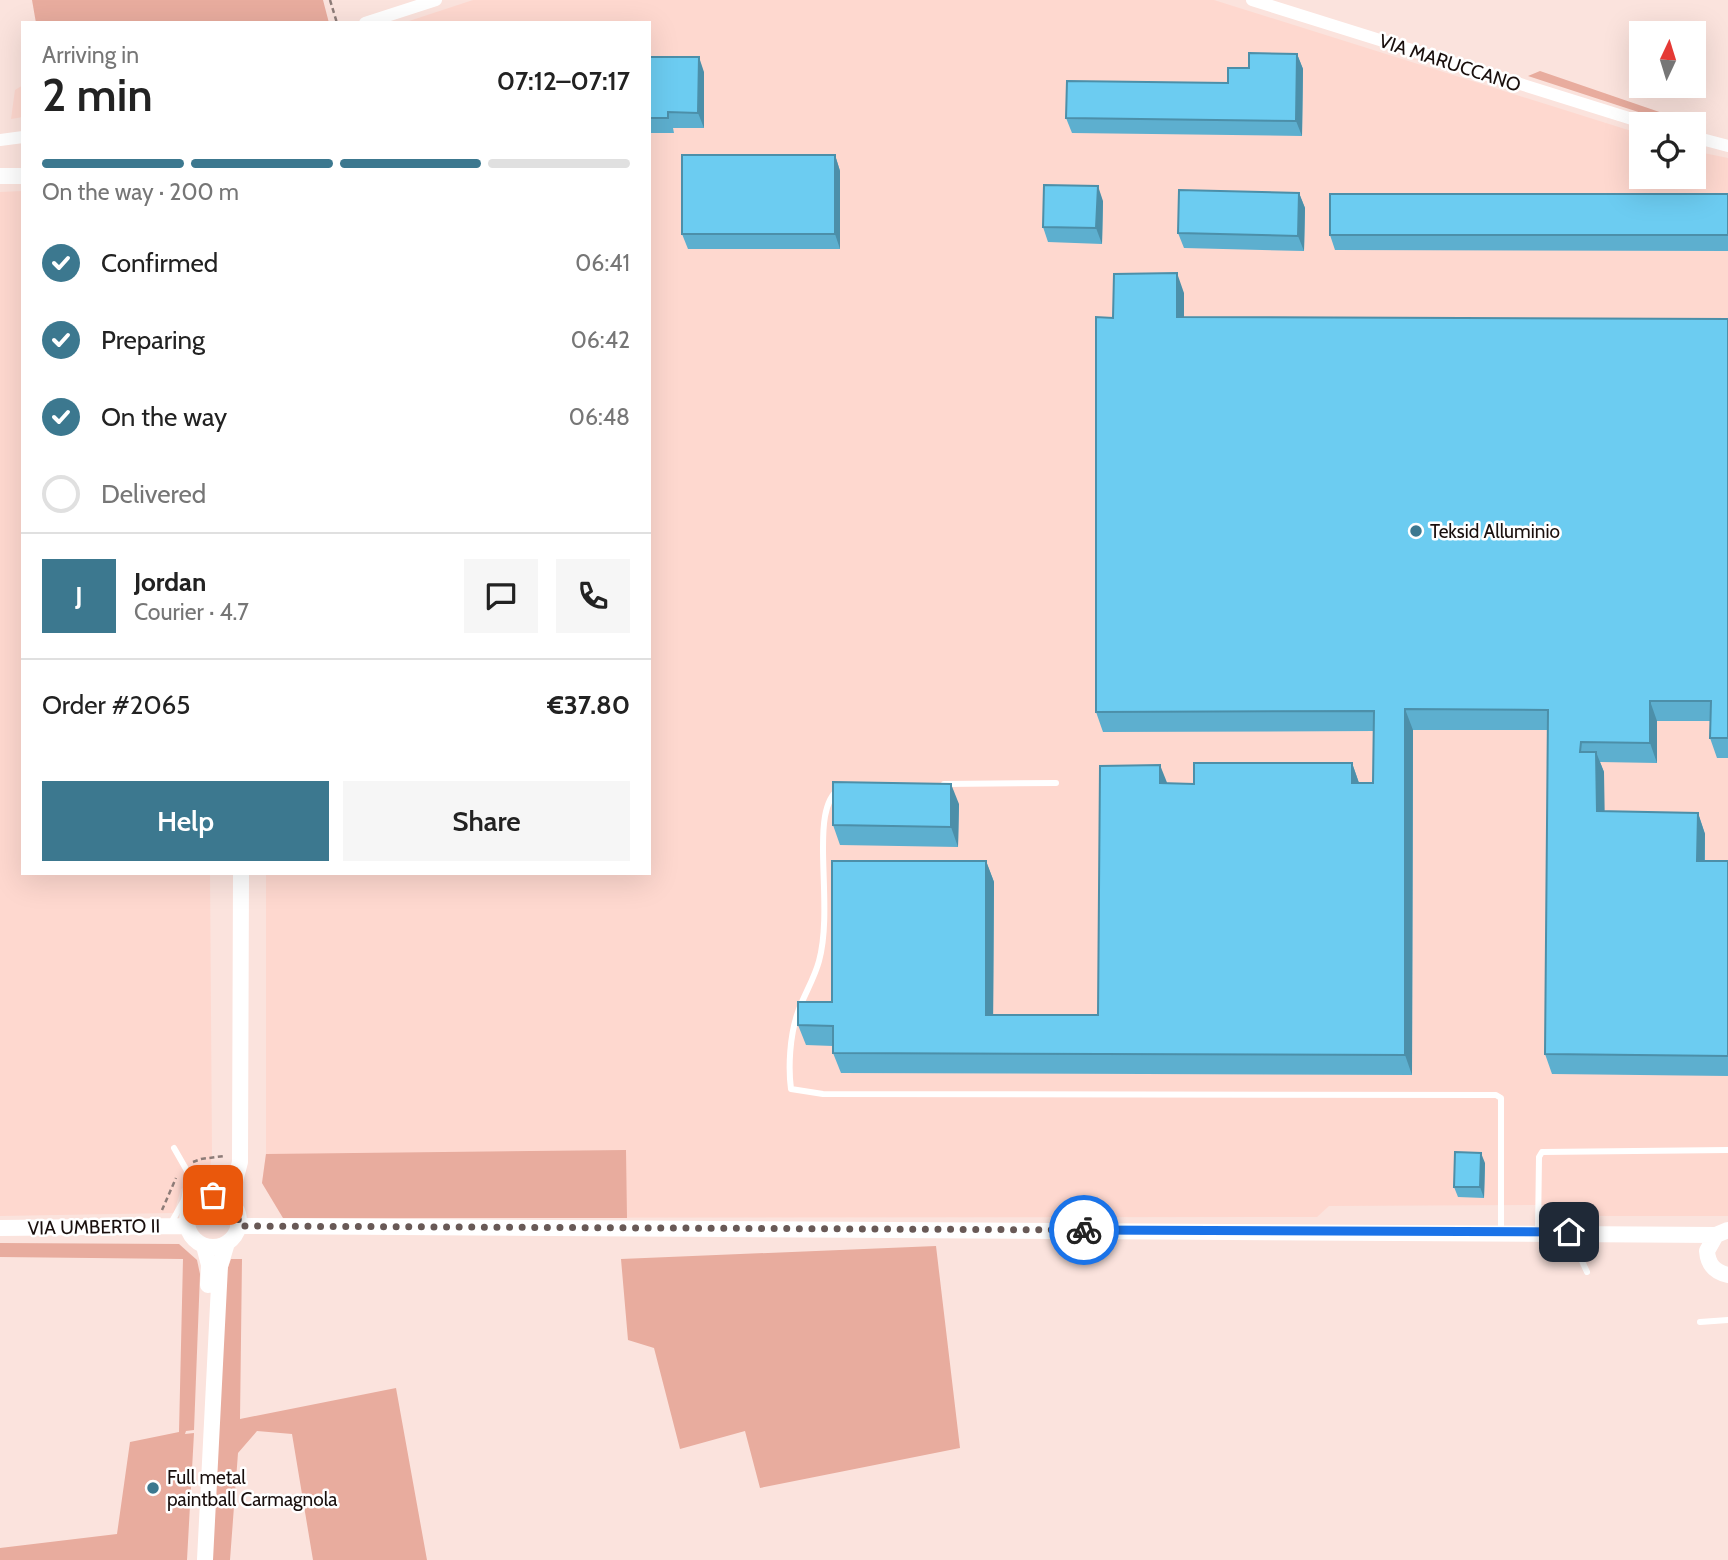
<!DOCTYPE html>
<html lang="en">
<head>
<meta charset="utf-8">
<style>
  body { margin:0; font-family:Cabin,sans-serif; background:#f6f6f6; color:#222; height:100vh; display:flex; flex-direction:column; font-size:26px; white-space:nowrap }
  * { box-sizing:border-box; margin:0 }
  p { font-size:23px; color:#767676 }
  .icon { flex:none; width:38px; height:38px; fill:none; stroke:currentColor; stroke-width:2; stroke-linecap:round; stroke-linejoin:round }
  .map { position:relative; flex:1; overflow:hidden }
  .panel { position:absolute; left:21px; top:21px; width:630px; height:854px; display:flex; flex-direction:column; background:#fff; border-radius:0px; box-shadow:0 7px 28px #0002 }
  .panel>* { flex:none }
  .needle { width:46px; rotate:4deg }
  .controls { position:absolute; left:1629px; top:21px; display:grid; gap:14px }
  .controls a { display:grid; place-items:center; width:77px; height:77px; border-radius:0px; background:#fff; box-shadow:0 7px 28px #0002; font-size:35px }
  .pin { position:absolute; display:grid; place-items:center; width:60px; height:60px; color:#fff; margin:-30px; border-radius:14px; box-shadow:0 4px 10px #0006 }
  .courier { position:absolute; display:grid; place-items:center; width:70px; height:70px; margin:-35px; border:5px solid #1a73e8; border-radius:50%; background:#fff; color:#222; box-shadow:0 2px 9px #0007 }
  .summary em { font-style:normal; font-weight:600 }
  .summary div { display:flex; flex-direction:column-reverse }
  .summary { display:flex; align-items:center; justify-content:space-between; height:119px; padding:0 21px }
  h1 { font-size:46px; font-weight:600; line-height:52px }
  .bar { display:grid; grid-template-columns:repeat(4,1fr); gap:10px 7px; align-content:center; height:84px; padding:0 21px }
  .bar i { height:9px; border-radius:5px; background:#e0e0e0 }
  .bar .selected { background:#3c788f }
  .bar p { grid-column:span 4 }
  .line { display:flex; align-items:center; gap:18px; padding:0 21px; border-top:2px solid #e0e0e0 }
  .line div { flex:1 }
  .round { display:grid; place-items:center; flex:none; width:74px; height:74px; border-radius:0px; background:#f6f6f6 }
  ol { padding:0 21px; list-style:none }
  li { display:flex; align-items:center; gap:21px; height:77px }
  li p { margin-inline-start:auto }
  li .icon { padding:7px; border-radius:50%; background:#3c788f; color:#fff; stroke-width:4 }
  li:last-child { color:#767676 }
  li i { width:38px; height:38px; border:4px solid #e0e0e0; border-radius:50% }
  .button { display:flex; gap:14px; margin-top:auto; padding:14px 21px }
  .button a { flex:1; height:80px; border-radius:0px; background:#3c788f; color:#fff; font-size:28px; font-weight:600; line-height:80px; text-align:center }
  .button a+a { background:#f6f6f6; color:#222 }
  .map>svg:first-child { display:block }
  .built { fill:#fed8cf }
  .green { fill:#e8ac9e }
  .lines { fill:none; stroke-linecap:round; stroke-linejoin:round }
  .path { stroke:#8d7c78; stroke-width:2.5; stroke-dasharray:5 3.5; stroke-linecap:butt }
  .service { stroke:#fff; stroke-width:6 }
  .minor { stroke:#fff; stroke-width:12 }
  .tertiary { stroke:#fff; stroke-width:16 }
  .wall { fill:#5dafcf }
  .shaded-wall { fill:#4c8fa9 }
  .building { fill:#6cccf1; stroke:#4c8fa9; stroke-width:2 }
  .done { stroke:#685956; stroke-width:7; stroke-dasharray:0 12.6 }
  .route { stroke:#1a73e8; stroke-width:9 }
  .poi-dot { fill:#3c788f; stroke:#fff; stroke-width:2.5 }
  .labels { text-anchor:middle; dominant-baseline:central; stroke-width:5; stroke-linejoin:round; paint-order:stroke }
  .street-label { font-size:19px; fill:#190f0d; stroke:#fff }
  .poi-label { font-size:19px; fill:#190f0d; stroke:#fff; text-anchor:start }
</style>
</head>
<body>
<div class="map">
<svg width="1728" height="1560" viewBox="0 0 1728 1560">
  <rect width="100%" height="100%" fill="#fbe3dd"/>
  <path class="built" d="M 473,0 L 1214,0 L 1641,134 L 1642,177 L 1694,177 L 1694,151 L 1728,158 L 1728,1216 L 1561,1216 L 1546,1205 L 1329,1206 L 1317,1217 L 283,1218 L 262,1183 L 266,1153 L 266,873 L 649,873 L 649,23 L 403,23 Z
    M 23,85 L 23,117 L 11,119 L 15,90 Z
    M 23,191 L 23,873 L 210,873 L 212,1154 L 209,1176 L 181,1189 L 174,1213 L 0,1216 L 0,192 Z"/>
  <path class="green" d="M 32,0 L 323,0 L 329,23 L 36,23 Z
    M 1540,71 L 1674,117 L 1694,124 L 1666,121 L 1528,76 Z
    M 626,1150 L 627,1218 L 283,1218 L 262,1183 L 266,1154 Z
    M 0,1243 L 179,1244 L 197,1260 L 200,1274 L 194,1430 L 186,1431 L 185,1434 L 194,1433 L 187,1560 L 0,1560 L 0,1548 L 117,1534 L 130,1442 L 179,1432 L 183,1259 L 0,1257 Z
    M 936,1246 L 960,1448 L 760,1488 L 745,1431 L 680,1449 L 654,1348 L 628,1340 L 621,1259 Z
    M 231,1259 L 242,1259 L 240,1419 L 396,1388 L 427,1560 L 313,1560 L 292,1434 L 257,1431 L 238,1453 L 230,1560 L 212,1560 L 225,1276 Z"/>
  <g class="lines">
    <path class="path" d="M 330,0 L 337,23
      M 193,1162 L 201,1159 L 224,1156
      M 162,1210 L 176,1178"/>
    <path class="service" d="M 944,784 L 1056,783
      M 839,789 C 823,800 823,831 823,848 C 823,883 828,928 819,961 C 814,980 803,996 797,1015 C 790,1036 788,1067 791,1089 L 823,1094 L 1496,1095 L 1501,1098 L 1501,1232
      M 174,1148 L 202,1197
      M 171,1223 L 184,1200 L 189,1174 L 219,1183 L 233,1168
      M 1538,1232 L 1539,1157 L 1542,1152 L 1728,1150
      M 1571,1237 L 1587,1272
      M 1700,1322 L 1728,1320"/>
    <path class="minor" d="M 1252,0 L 1648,124
      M 365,23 L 436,0
      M 1694,137 L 1728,146
      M 0,140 L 23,137"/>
    <path class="tertiary" d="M 0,176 L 23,176
      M187 1221a26 26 0 1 1 52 0a26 26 0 1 1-52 0Z
      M 224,1197 L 235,1181 L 240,1162 L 241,873
      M 238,1226 L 1716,1235
      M 0,1228 L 187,1226
      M 1728,1230 L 1716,1235 L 1707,1251 C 1708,1265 1715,1272 1728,1275
      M 204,1246 L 209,1265 L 208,1285
      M 205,1560 L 220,1266 L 227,1243"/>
  </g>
  <path class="wall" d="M 1297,54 L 1303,69 L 1302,136 L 1072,133 L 1066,118 L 1228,83 L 1249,68 Z
    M 649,57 L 704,72 L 704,128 L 673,128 L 674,133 L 649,133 Z
    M 835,155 L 840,171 L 840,249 L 688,249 L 682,234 Z
    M 1299,193 L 1305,208 L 1304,251 L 1184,248 L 1178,233 Z
    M 1728,194 L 1728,251 L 1335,250 L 1330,235 Z
    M 1103,201 L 1102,244 L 1048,242 L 1043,227 Z
    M 1184,293 L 1184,317 L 1728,319 L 1728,758 L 1717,758 L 1710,738 L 1710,721 L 1657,721 L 1657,763 L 1600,762 L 1604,772 L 1604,811 L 1698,813 L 1705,834 L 1705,861 L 1728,861 L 1728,1076 L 1552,1074 L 1545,1054 L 1548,730 L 1413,730 L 1412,1075 L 841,1073 L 833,1053 L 833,1046 L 806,1045 L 798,1025 L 832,1002 L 986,861 L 994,882 L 993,1015 L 1098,1015 L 1167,783 L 1194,784 L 1352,763 L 1359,783 L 1373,783 L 1374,731 L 1103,732 L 1096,712 L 1113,318 Z
    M 959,804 L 958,847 L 840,845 L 833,825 Z
    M 1485,1163 L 1484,1198 L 1458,1197 L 1454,1187 Z"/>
  <path class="shaded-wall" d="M 1297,54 L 1303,69 L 1302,136 L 1296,121 Z
    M 699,57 L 704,72 L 704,128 L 698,113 Z
    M 835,155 L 840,171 L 840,249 L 835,234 Z
    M 1098,186 L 1103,201 L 1102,244 L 1096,228 Z
    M 1299,193 L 1305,208 L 1304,251 L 1298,236 Z
    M 1177,273 L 1184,293 L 1184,337 L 1177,317 Z
    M 1650,701 L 1657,721 L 1657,763 L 1650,743 Z
    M 1405,709 L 1413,730 L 1412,1075 L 1405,1055 Z
    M 1596,752 L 1604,772 L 1605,831 L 1597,811 Z
    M 1352,763 L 1359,783 L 1352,783 Z
    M 1160,765 L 1168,785 L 1160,783 Z
    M 951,784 L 959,804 L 958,847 L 951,827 Z
    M 1698,813 L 1705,834 L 1704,881 L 1697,861 Z
    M 986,861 L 994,882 L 993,1035 L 986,1015 Z
    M 1481,1153 L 1485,1163 L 1484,1198 L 1480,1187 Z"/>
  <path class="building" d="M 1249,53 L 1297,54 L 1296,121 L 1066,118 L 1067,81 L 1228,83 L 1228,68 L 1249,68 Z
    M 649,57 L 699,57 L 698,113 L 668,112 L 668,118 L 649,118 Z
    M 682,155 L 835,155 L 835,234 L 682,234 Z
    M 1044,185 L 1098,186 L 1096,228 L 1043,227 Z
    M 1179,190 L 1299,193 L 1298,236 L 1178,233 Z
    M 1330,194 L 1728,194 L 1728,235 L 1330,235 Z
    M 1177,273 L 1177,317 L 1728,319 L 1728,738 L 1710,738 L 1711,701 L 1650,701 L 1650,743 L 1581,742 L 1580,752 L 1596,752 L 1597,811 L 1698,813 L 1697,861 L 1728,861 L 1728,1056 L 1545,1054 L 1548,710 L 1405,709 L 1405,1055 L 833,1053 L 833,1026 L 798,1025 L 798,1002 L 832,1002 L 832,861 L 986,861 L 986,1015 L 1098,1015 L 1100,766 L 1160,765 L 1160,783 L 1194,784 L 1194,763 L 1352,763 L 1352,783 L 1373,783 L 1374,711 L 1096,712 L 1096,317 L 1113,318 L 1114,274 Z
    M 833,782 L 951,784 L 951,827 L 833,825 Z
    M 1455,1152 L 1481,1153 L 1480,1187 L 1454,1187 Z"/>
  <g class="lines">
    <path class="done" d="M 213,1195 C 231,1199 238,1208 239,1226 L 1084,1230"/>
    <path class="route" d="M 1084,1230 L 1569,1232"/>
  </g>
  <g class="poi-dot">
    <circle cx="1416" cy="531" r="7"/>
    <circle cx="153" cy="1488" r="7"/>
  </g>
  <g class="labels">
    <g class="street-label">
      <text transform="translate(1450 63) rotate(18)">VIA MARUCCANO</text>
      <text transform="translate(94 1227) rotate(-1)">VIA UMBERTO II</text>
    </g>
    <g class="poi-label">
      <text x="1430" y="531">Teksid Alluminio</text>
      <text x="167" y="1477">Full metal<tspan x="167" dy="22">paintball Carmagnola</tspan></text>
    </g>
  </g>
</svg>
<div class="controls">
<a><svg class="needle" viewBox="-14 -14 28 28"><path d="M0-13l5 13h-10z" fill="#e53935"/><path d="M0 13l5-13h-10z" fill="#767676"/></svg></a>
<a><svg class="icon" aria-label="locate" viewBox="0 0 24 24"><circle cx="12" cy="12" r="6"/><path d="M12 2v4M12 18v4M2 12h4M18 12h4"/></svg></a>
</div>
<div class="pin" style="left:213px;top:1195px;background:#ea580c"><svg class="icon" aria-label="bag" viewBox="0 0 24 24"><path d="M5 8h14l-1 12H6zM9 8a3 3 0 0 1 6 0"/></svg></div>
<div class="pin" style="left:1569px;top:1232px;background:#1f2937"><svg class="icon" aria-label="home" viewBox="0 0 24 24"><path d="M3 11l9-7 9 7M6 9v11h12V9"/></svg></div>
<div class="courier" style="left:1084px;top:1230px"><svg class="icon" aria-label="bike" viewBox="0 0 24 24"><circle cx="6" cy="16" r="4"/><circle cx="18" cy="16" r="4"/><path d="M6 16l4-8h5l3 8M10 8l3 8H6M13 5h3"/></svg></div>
<section class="panel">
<div class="summary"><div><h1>2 min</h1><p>Arriving in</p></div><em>07:12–07:17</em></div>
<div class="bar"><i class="selected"></i><i class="selected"></i><i class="selected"></i><i></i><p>On the way · 200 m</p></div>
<ol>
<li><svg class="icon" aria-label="check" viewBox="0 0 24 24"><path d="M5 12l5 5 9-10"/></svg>Confirmed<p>06:41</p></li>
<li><svg class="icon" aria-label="check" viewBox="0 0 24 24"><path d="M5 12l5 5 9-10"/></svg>Preparing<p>06:42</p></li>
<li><svg class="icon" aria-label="check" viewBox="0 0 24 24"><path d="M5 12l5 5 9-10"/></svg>On the way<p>06:48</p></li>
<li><i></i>Delivered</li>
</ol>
<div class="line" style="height:126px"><b class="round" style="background:#3c788f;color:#fff">J</b><div><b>Jordan</b><p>Courier · 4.7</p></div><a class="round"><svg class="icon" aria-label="chat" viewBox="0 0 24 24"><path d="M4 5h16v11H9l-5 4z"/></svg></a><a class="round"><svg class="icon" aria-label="phone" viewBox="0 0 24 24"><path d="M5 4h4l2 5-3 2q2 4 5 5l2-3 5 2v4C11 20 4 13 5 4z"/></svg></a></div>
<div class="line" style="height:91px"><div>Order #2065</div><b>€37.80</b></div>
<div class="button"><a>Help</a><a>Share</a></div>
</section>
</div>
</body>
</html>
